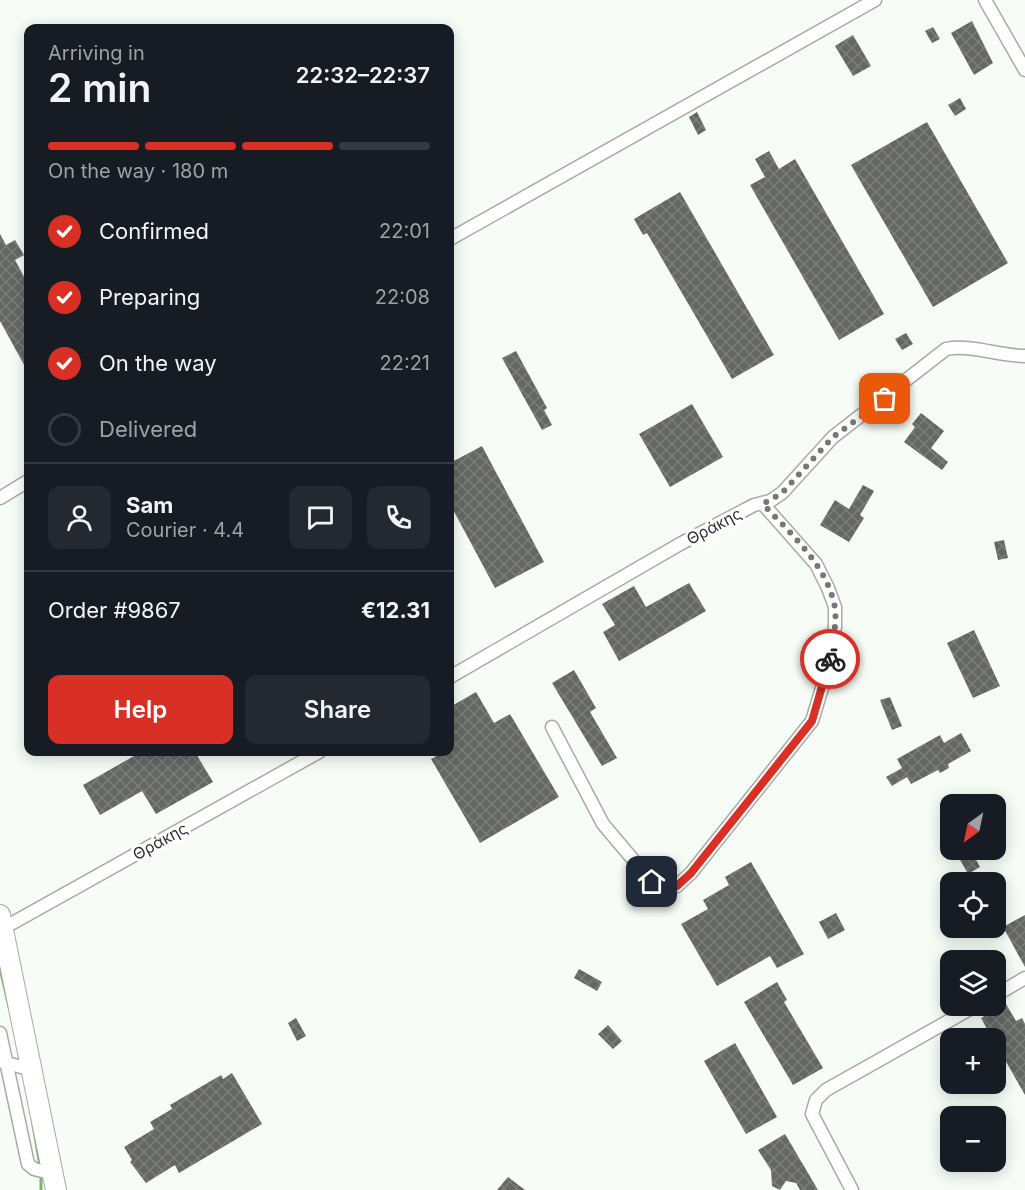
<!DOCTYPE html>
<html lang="en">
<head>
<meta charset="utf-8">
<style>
  body { margin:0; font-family:Inter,sans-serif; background:#242831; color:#f1f3f6; height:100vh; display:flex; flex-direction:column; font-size:22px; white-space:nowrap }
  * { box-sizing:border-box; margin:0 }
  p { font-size:20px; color:#9ea1a6 }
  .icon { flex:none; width:33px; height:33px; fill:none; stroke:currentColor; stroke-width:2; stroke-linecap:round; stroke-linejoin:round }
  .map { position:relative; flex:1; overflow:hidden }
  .side { position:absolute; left:24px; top:24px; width:430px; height:732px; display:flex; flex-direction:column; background:#171b24; border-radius:12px; box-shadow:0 3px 15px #0003 }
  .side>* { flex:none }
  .needle { width:39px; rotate:213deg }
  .fabs { position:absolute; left:940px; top:794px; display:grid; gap:12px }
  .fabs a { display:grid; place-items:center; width:66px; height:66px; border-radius:12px; background:#171b24; box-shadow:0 3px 15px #0003; font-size:30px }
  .pin { position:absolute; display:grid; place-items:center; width:51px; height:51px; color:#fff; margin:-26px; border-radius:12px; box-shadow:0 3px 9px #0006 }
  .courier { position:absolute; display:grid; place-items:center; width:60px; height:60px; margin:-30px; border:4px solid #d93025; border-radius:50%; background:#fff; color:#222; box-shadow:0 2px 8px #0007 }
  .head em { font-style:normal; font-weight:600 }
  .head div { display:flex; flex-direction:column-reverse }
  .head { display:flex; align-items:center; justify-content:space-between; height:102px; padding:0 24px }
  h1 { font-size:39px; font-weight:600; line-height:45px }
  .bar { display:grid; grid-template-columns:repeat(4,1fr); gap:9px 6px; align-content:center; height:72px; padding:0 24px }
  .bar i { height:8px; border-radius:4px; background:#363941 }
  .bar .current { background:#d93025 }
  .bar p { grid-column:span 4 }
  .line { display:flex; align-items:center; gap:15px; padding:0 24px; border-top:2px solid #363941 }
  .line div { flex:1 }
  .round { display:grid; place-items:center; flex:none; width:63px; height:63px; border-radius:12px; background:#242831 }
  ol { padding:0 24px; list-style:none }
  li { display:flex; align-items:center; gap:18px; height:66px }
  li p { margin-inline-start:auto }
  li .icon { padding:6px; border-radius:50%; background:#d93025; color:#fff; stroke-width:4 }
  li:last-child { color:#9ea1a6 }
  li i { width:33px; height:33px; border:3px solid #363941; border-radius:50% }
  .primary-button { display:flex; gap:12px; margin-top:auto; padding:12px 24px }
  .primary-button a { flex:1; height:69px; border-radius:12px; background:#d93025; color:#fff; font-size:24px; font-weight:600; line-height:69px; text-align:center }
  .primary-button a+a { background:#242831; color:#f1f3f6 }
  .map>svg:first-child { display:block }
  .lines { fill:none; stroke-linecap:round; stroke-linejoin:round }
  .stream { stroke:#81b36f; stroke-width:3 }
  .building { fill:url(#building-cross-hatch) }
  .minor-casing { stroke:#a7aba6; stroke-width:15 }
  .primary-casing { stroke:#a7aba6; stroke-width:22 }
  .minor { stroke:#fff; stroke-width:12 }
  .primary { stroke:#fff; stroke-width:20 }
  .done { stroke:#757875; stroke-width:6; stroke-dasharray:0 10.8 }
  .route { stroke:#d93025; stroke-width:8 }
  .labels { text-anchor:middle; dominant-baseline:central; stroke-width:6; stroke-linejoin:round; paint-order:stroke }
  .street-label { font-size:16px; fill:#2f312f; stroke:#fff }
</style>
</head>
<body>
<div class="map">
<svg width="1025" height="1190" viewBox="0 0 1025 1190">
  <defs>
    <pattern id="building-cross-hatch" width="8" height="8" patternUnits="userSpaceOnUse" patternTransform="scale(1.5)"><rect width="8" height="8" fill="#646763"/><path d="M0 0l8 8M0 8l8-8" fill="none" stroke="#7b7e7a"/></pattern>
  </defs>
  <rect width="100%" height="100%" fill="#f8fcf6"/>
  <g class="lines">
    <path class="stream" d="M 0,968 L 9,1007
      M 32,1119 L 40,1166
      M 41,1173 L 41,1190"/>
  </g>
  <path class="building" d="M 972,21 L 993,63 L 974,75 L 951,33 Z
    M 933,27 L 940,39 L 932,43 L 925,31 Z
    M 853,35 L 871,66 L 853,76 L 835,46 Z
    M 960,98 L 966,109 L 955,116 L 948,105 Z
    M 697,112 L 706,130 L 698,135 L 689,117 Z
    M 927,122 L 1008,263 L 933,307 L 851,165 Z
    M 769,151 L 779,169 L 795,159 L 884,314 L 839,340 L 750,185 L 765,177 L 755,159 Z
    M 680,192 L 774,355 L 732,379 L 647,233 L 643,235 L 634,219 Z
    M 0,234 L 6,245 L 15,240 L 24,255 L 15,260 L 28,284 L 28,372 L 0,321 Z
    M 906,333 L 913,344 L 902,350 L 895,339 Z
    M 516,351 L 547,408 L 544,410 L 552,425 L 542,430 L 502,358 Z
    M 692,404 L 723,457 L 670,487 L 639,434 Z
    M 921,413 L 944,431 L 931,448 L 948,462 L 942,470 L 904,442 L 915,427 L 912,424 Z
    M 482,446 L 544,562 L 495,588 L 450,504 L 450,463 Z
    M 863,485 L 874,491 L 860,515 L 864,518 L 849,542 L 820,525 L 835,500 L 849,509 Z
    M 1004,540 L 1008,558 L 998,560 L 994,542 Z
    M 689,583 L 706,611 L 619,661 L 603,632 L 615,625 L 602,604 L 634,586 L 646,607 Z
    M 974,630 L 1000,686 L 973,698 L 947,643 Z
    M 574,670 L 596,708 L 590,712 L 617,758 L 602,766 L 552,683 Z
    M 476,692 L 494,723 L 510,714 L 559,797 L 480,843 L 431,759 L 444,752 L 450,752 L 450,707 Z
    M 890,697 L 902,726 L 892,730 L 880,700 Z
    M 961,733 L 971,751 L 948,764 L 949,768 L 940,773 L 938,770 L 911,784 L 907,777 L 892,786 L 886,777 L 902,768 L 897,759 L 940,735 L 944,743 Z
    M 141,752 L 195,752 L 213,782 L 156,814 L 142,791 L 100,815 L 83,785 Z
    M 951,803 L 951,828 L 940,809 Z
    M 954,849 L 970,849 L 980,867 L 968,874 Z
    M 751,862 L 804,954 L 777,968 L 770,956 L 717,986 L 681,924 L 708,909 L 703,900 L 729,885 L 725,877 Z
    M 836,913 L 845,930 L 828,939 L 819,922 Z
    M 1025,915 L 1025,967 L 1003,927 Z
    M 579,969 L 602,982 L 597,991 L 574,978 Z
    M 777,982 L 787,1000 L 784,1002 L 823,1068 L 793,1085 L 744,1002 Z
    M 1006,1004 L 1016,1021 L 1022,1018 L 1025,1024 L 1025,1095 L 996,1044 L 996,1038 L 992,1038 L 981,1018 Z
    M 296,1018 L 306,1036 L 297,1041 L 288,1023 Z
    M 608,1025 L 622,1041 L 613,1049 L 598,1034 Z
    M 735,1043 L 777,1117 L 746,1134 L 704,1061 Z
    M 232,1073 L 262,1124 L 179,1173 L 175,1165 L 146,1183 L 130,1162 L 132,1160 L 124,1147 L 154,1129 L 150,1122 L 172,1109 L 170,1105 L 221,1075 L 223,1079 Z
    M 785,1134 L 818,1190 L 800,1190 L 796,1183 L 786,1181 L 780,1190 L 772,1186 L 771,1170 L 758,1150 Z
    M 508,1177 L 525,1190 L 497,1190 Z"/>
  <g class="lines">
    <g class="minor-casing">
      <path id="minor" d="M 985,0 L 1025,70
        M 450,239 L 875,0
        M 0,498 L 28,481
        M 450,677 L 680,544 L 754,505 L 770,501 L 782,493 L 833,437 L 946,349 C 971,344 999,356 1025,356
        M 552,727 L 603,824 L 652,882 L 665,889 L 677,886 L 691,873 L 812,721 L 829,665 L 835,627 L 835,607 L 828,588 L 816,564 L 763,504
        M 0,930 L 319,752
        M 996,995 L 1025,978
        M 0,1033 L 28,1164 L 34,1169 L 54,1174
        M 0,1061 L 32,1070
        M 852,1190 L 812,1114 L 816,1100 L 826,1090 L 977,1005"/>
    </g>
    <g class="primary-casing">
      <path id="primary" d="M 0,915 L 56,1190"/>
    </g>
    <use href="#minor" class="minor"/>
    <use href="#primary" class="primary"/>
  </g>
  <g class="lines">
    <path class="done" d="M 830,659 C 832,643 837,625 835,608 C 828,566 790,533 763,504 L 782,493 L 833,437 L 885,399"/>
    <path class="route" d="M 652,882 L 665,889 L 677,886 L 691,873 L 812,721 L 830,659"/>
  </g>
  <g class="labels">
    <g class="street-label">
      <text transform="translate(714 526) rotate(-28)">Θράκης</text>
      <text transform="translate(160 841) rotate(-29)">Θράκης</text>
    </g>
  </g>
</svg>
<div class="fabs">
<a><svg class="needle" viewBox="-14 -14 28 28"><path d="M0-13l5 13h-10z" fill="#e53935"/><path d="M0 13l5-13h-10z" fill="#9ea1a6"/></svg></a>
<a><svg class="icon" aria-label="locate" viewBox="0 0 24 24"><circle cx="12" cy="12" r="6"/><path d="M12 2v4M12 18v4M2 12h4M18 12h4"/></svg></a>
<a><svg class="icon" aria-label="layers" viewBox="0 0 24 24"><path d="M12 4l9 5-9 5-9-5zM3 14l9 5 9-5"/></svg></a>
<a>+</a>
<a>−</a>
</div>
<div class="pin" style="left:885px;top:399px;background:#ea580c"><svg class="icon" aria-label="bag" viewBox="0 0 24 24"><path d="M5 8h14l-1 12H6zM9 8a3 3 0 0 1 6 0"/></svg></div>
<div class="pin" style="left:652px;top:882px;background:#1f2937"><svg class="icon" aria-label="home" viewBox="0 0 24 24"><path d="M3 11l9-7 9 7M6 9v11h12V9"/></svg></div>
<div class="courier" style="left:830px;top:659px"><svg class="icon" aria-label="bike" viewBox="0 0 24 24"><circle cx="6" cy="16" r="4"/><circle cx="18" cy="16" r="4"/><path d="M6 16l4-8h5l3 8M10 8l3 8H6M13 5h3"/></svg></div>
<section class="side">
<div class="head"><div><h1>2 min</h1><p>Arriving in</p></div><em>22:32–22:37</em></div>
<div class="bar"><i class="current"></i><i class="current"></i><i class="current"></i><i></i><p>On the way · 180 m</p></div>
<ol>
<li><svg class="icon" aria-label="check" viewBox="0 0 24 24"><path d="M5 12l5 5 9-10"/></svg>Confirmed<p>22:01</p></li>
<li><svg class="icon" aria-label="check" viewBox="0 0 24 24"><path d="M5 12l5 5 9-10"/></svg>Preparing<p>22:08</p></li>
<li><svg class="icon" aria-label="check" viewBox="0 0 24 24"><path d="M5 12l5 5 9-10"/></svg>On the way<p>22:21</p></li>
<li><i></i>Delivered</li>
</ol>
<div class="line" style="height:108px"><a class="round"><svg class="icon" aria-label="person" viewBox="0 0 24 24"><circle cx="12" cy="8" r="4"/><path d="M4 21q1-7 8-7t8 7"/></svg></a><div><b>Sam</b><p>Courier · 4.4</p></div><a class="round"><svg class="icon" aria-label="chat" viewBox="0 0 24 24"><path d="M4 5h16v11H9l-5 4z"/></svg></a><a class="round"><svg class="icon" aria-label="phone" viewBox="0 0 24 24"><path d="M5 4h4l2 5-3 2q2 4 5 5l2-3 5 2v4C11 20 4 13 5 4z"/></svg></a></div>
<div class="line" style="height:78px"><div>Order #9867</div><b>€12.31</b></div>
<div class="primary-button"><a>Help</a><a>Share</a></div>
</section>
</div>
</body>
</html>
